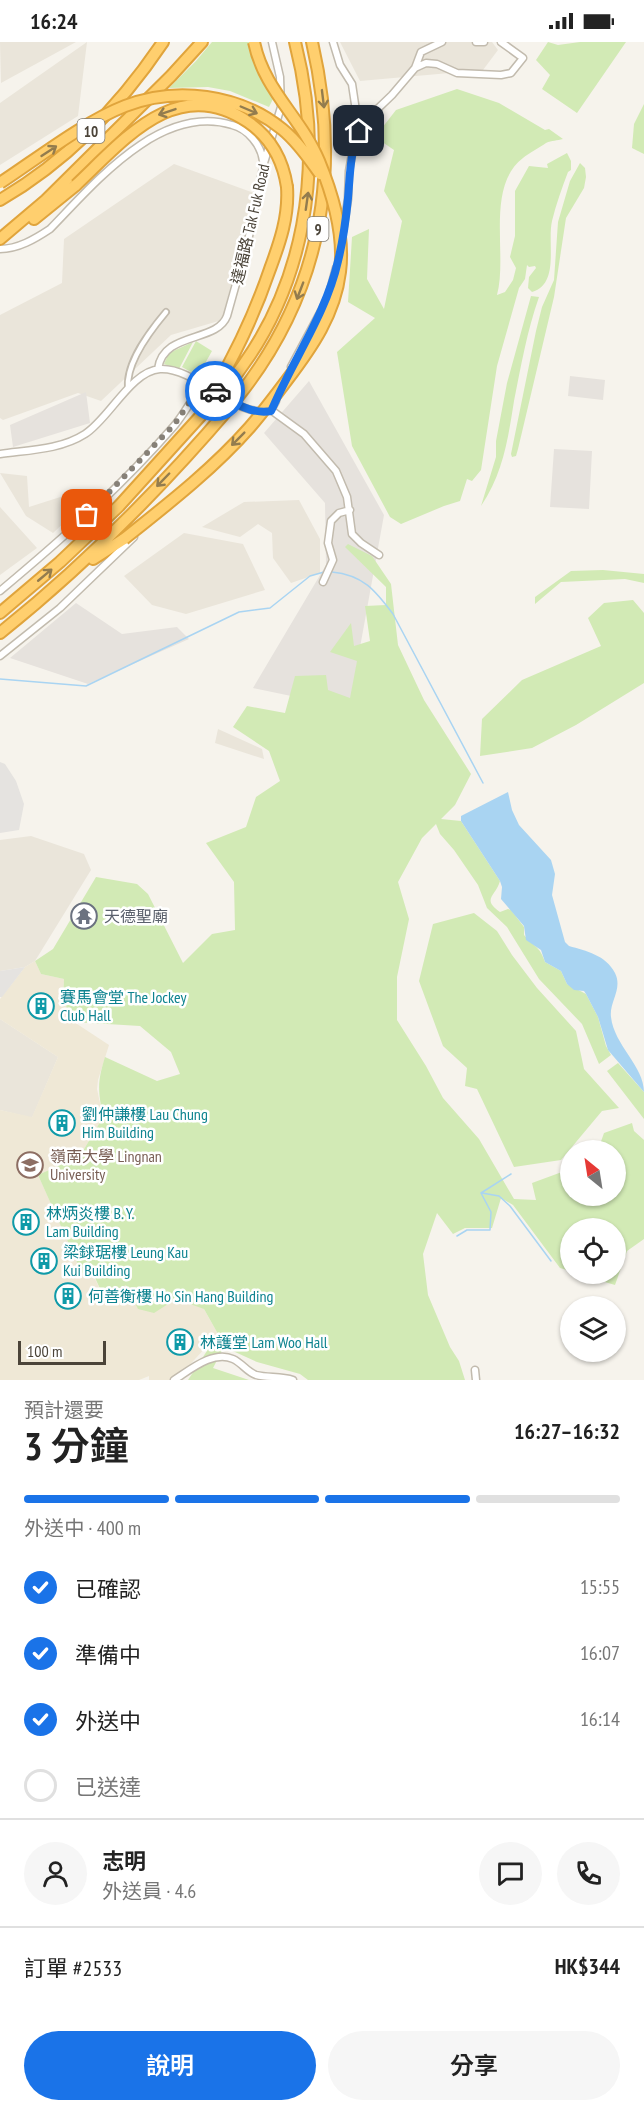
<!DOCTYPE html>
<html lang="zh-TW">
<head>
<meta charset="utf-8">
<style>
  body { margin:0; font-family:"PT Sans Narrow","Noto Sans TC",sans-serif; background:#f6f6f6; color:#222; height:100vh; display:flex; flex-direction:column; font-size:22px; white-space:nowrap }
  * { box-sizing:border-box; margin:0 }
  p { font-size:20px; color:#767676 }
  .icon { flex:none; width:33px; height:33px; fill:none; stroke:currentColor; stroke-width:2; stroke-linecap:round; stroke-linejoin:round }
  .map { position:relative; height:1338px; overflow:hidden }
  .panel { display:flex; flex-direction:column; background:#fff; flex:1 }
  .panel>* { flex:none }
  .needle { width:39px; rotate:330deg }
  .tools { position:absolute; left:560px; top:1098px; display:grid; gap:12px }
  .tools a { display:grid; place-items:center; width:66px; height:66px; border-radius:50%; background:#fff; box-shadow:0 2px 4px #0004; font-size:30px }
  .scale { position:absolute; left:18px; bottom:15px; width:88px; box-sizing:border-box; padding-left:6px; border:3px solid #4b4439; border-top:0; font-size:16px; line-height:21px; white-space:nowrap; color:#4b4439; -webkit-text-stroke:4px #fff; paint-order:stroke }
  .pin { position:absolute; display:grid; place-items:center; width:51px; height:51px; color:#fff; margin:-26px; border-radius:12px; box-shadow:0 3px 9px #0006 }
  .courier { position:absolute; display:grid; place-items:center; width:60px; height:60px; margin:-30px; border:4px solid #1a73e8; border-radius:50%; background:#fff; color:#222; box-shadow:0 2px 8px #0007 }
  .head em { font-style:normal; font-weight:600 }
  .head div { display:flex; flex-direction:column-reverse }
  .head { display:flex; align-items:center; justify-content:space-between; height:102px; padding:0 24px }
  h1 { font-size:39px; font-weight:600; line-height:45px }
  .bar { display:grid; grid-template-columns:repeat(4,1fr); gap:9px 6px; align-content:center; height:72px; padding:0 24px }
  .bar i { height:8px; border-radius:4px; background:#e0e0e0 }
  .bar .on { background:#1a73e8 }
  .bar p { grid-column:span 4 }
  .line { display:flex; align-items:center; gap:15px; padding:0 24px; border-top:2px solid #e0e0e0 }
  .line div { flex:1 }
  .round { display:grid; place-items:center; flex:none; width:63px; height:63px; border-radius:32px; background:#f6f6f6 }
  ol { padding:0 24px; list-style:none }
  li { display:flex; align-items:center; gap:18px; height:66px }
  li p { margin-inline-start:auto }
  li .icon { padding:6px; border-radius:50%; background:#1a73e8; color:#fff; stroke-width:4 }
  li:last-child { color:#767676 }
  li i { width:33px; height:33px; border:3px solid #e0e0e0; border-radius:50% }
  .action { display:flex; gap:12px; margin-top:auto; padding:12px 24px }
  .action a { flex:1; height:69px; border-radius:36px; background:#1a73e8; color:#fff; font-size:24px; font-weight:600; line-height:69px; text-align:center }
  .action a+a { background:#f6f6f6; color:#222 }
  .status { display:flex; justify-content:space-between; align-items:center; height:42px; padding:0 30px; background:#fff; direction:ltr }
  .status svg { height:16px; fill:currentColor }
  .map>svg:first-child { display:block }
  .residential { fill:#eae5da }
  .industrial { fill:#e6e2dd }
  .education { fill:#efe8d6 }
  .green { fill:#d2eab5 }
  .parking { fill:#e5e3e0 }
  .water { fill:#a9d4f2 }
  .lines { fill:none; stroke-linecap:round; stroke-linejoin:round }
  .stream { stroke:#a9d4f2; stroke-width:1.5 }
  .pedestrian-casing { stroke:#c2bbae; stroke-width:8 }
  .minor-casing { stroke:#c2bbae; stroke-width:9 }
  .motorway-casing { stroke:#e0a43c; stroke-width:14 }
  .pedestrian { stroke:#fff; stroke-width:4.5 }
  .minor { stroke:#fff; stroke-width:6 }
  .motorway { stroke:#ffcf6e; stroke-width:10 }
  .motorway-bridge-casing { stroke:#e0a43c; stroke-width:14; stroke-linecap:butt }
  .motorway-bridge { stroke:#ffcf6e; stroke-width:10 }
  .oneway { stroke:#937c4e }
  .done { stroke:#878178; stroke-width:6; stroke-dasharray:0 10.8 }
  .route { stroke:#1a73e8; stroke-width:8 }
  .labels { text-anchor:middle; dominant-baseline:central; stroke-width:5; stroke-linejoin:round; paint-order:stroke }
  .shield { fill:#fff; stroke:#817c74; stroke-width:1.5 }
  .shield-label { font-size:15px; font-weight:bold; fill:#4b4439 }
  .street-label { font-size:16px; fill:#4b4439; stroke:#fff }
  .worship-label { font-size:16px; fill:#5b616d; stroke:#fff; text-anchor:start }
  .culture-label { font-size:16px; fill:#0d838f; stroke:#fff; text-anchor:start }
  .education-label { font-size:16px; fill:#785e54; stroke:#fff; text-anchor:start }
</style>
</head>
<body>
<div class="status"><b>16:24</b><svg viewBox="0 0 49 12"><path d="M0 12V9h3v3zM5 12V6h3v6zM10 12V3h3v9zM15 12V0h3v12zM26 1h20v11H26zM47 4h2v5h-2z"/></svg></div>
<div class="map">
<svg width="644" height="1338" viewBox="0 0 644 1338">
  <rect width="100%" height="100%" fill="#f6f3ec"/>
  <path class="residential" d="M 0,0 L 76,0 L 1,41 Z
    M 87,0 L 78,74 L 0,123 L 0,61 Z
    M 340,0 L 492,0 L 498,8 L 483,28 L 360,39 Z
    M 174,122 L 254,151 L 222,278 L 171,293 L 101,359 L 78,351 L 3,378 L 0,376 L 0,273 L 62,241 L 64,197 Z
    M 0,431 L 27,434 L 29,465 L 76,450 L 84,462 L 53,491 L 26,474 Z
    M 299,458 L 320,497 L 320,531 L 291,541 L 273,516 L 272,491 L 258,482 L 240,495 L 202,485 L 244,460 Z
    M 0,465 L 37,506 L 0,533 Z
    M 184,491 L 243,502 L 265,548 L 186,572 L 152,563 L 124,534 Z
    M 218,687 L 262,707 L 264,717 L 215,701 Z
    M 31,794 L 84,812 L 91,828 L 35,919 L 25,925 L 0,929 L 0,798 Z
    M 0,977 L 58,1015 L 32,1076 L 0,1068 Z"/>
  <path class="industrial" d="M 570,334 L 605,338 L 603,358 L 568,354 Z
    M 309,339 L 384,473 L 349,666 L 253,646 L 326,523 L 325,461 L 264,391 Z
    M 86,350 L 90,381 L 13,405 L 10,383 Z
    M 554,407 L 592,409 L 589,467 L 550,465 Z
    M 76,561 L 122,592 L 177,585 L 189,597 L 88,642 L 10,616 Z"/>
  <path class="education" d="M 35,919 L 41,932 L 64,937 L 63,958 L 74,980 L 109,1003 L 98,1038 L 97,1047 L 103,1075 L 80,1114 L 38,1133 L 82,1230 L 90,1227 L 102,1251 L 170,1207 L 218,1292 L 184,1329 L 169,1338 L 149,1338 L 149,1334 L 139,1338 L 0,1338 L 0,1068 L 32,1075 L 58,1015 L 0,977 L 0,957 L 25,925 Z"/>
  <path class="green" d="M 212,0 L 250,0 L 258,29 L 273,57 L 269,65 L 230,49 L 208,45 L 169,46 L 196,19 Z
    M 548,0 L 558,3 L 580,0 L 626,0 L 577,71 L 542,47 L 550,33 L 536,18 Z
    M 457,47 L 499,61 L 545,88 L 549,87 L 563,97 C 557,99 552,98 546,101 C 540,105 528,112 523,116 C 485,145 508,213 497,253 L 505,250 L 513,238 L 516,226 L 510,215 L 515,194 L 515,149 L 529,124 L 548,126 L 547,122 L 567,111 L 571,119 L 571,128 L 568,130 C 562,146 556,162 552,179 C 547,201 560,242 532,250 L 528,246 L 529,235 L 536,226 L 535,224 L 529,225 L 527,223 L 525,237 L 519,246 L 497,324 L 481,428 L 472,439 L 467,437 L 460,459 L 444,464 L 401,482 L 390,475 L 352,404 L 337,310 L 375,276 L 348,260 L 352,195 L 369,187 L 367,237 L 384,267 L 402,179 L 384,149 L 394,108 L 375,95 L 396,68 Z
    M 644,62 L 644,112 L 632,106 L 634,82 Z
    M 580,121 L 585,126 L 586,135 L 584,146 L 566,176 L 554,255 L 518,407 L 516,414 L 512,415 L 511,412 L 536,289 L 542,265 L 554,238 L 558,180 L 570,139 Z
    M 531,254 L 539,255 C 527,289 521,324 514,359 C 508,397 503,432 481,464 L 496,415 L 496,399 L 507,341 Z
    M 196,299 L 212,309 L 198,334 L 182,325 Z
    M 193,300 L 179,327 L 164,322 L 169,311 Z
    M 348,502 L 372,514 L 391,542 L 398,603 L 424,658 L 471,732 L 455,763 L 441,777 L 461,779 L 500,839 C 496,854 481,857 500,870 L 508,867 L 511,868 L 524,885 L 524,893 C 535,906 539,903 545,920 L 561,929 L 567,942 L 586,952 L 598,975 L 606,1004 L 611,1013 L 599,1022 L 582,982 L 539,937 L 507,885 L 487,866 L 478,843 L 454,808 L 440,792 L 436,782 L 422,796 L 398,840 L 409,877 L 397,935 L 397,978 L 426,1024 L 443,1056 L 479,1097 L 514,1157 L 536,1158 L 532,1141 L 570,1127 L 570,1154 L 615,1154 L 615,1108 L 598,1108 L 604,1091 L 632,1081 L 634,1089 L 644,1098 L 644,1197 L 627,1209 L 615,1243 L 578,1232 L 615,1232 L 615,1186 L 570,1186 L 570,1229 L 560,1226 L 513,1163 L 501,1156 L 492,1186 L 465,1186 L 453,1192 L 437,1171 L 423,1212 L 428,1253 L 450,1305 L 459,1319 L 465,1338 L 308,1338 L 300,1332 L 257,1320 L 224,1305 L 213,1326 L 249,1338 L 188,1338 L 218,1292 L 204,1267 L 176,1257 L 154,1271 L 138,1267 L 126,1243 L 109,1251 L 102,1251 L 91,1227 L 82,1231 L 38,1133 L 80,1114 L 103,1075 C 98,1048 97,1041 105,1015 L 157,1039 L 180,1032 L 171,1010 L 140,984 L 74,980 L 63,958 L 64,937 L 41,932 L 35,919 L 53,907 L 96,835 L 137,842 L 148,852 L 183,921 L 212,892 L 235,888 L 234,840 L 206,801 L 246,785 L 256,755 L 280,739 L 269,709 L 233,685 L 247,664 L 285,671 L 295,634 L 326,633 L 328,648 L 350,656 L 357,619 L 330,610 L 351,581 L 354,604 L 370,599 L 365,564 L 386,563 L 386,545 L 345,505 Z
    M 603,528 L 644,532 L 644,541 L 625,537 L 561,540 L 535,562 L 535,555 L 571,529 Z
    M 633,558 L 644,571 L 644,641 L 576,683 L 532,706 L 480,714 L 482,677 L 522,638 L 601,604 L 588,576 L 604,561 Z
    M 474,871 L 497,889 L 512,913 L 537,946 L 576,989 L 584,1027 L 619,1066 L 602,1069 L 561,1118 L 514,1125 L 477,1047 L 465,1044 L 467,1026 L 443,1004 L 419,939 L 433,882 Z
    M 618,1021 L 644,1050 L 644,1077 L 607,1029 Z"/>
  <path class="parking" d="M 0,720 L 5,722 L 16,739 L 24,762 L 19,788 L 0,791 Z
    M 25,925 L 2,955 L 0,955 L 0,929 Z"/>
  <path class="water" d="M 508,750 L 512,768 L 519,783 L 551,818 L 555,832 L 552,853 L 565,900 L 569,904 C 586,909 606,913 615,931 C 623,947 609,960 611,975 C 614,1003 644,1024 644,1050 L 608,1008 L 598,975 L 586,952 L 584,949 L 574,948 L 567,942 L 561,929 L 545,920 L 541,908 L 526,898 L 524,884 L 501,857 L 502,845 L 500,839 L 461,779 L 461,774 Z"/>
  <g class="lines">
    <path class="stream" d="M 332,530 C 363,533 375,548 393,572 L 483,741
      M 0,637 L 86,644 L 239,570 L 270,566 L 310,534 L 324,530
      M 482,1151 L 499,1154 L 510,1164 L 551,1219
      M 457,1194 L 467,1188 L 490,1188 L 491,1170 L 481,1151 L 511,1132"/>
    <g class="pedestrian-casing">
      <path id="pedestrian" d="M 128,346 C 126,320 150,289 166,270"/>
    </g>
    <g class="minor-casing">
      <path id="minor" d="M 333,0 L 340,23 L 352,42 L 359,89
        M 476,0 L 484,0
        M 415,26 L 421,10 L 442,0
        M 343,189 L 348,157 L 349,129 L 354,101 L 359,89 L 368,76 L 392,53 L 415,26 L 426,21 L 437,22 L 457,31 L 501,33 L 511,31 L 523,16 L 501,0
        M 0,207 C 18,207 35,197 50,187 C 94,142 160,61 232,83 C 248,87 261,103 263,119
        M 291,325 L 328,256 L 336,226
        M 158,327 C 163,289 217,301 227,274 L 248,199 L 264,121 L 281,65 L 280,35 L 272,0
        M 271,368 L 304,392 L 336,429 L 347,455 L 352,492 L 361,501 L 379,513
        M 0,412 C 28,408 60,408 85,392 C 109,377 131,329 160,327 C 197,325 235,378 271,368 L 276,359
        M 323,540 L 333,518 L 328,501 L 331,479 L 339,471 L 350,468
        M 0,549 C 61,498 121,445 174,384 C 184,372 193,356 202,342
        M 0,614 L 60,566 L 134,495
        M 475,1328 L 476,1338
        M 174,1338 C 190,1328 213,1308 233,1317 C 242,1321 247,1330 256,1333 C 268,1336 281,1334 293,1338"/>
    </g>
    <g class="motorway-casing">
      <path id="motorway" d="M 0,158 C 67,119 120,64 163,0
        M 34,177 L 76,143
        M 0,197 L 46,158 L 171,34 L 202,0
        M 216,345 C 238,307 256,268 270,227 C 280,200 289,174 287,145
        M 223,349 C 307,251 326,122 295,0
        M 237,356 C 321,251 342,130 312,0
        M 93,517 L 124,497
        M 0,571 L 60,520 L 119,464 L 215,358
        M 0,591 C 84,524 161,446 231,364"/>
    </g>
    <use href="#pedestrian" class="pedestrian"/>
    <use href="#minor" class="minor"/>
    <use href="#motorway" class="motorway"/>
    <g class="motorway-bridge-casing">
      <path id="motorway-bridge" d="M 0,141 C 38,116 84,80 125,64 C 176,44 239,52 282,87 C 297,99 309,116 320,132
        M 76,143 C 123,99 177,31 248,80 C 270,95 283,118 287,145
        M 209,355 L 216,345
        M 215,358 L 223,349
        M 231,364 L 237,356
        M 124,497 C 168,462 213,427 250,385 C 263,370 275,354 287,338 C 312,305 335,272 340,230 C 345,192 333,153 319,119 C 301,75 264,49 254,0"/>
    </g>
    <use href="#motorway-bridge" class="motorway-bridge"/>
  </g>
  <defs><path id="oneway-shaft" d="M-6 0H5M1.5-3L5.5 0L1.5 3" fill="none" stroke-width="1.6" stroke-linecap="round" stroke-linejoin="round" transform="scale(1.5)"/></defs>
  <g class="oneway">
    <use href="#oneway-shaft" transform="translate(323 57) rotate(83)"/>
    <use href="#oneway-shaft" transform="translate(249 68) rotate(23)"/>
    <use href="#oneway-shaft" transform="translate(167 70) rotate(161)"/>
    <use href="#oneway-shaft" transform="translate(49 109) rotate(-33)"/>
    <use href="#oneway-shaft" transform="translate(307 159) rotate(-82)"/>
    <use href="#oneway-shaft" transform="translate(300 249) rotate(111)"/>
    <use href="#oneway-shaft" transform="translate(238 397) rotate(135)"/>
    <use href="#oneway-shaft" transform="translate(163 438) rotate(134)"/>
    <use href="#oneway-shaft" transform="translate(45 533) rotate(-40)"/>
  </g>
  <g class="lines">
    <path class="done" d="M 87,473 L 174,383 L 202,342 L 215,349"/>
    <path class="route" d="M 215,349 C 231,359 251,373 271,369 L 273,365 C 294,316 326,272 338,219 C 343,199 346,177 348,156 C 350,133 350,111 359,89"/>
  </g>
  <defs>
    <g id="temple-ring" transform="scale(1.35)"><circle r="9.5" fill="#fff" stroke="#6b7280" stroke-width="1.5"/><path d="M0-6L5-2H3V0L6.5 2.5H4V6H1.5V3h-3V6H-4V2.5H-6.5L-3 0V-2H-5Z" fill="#6b7280"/></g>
    <g id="building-ring" transform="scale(1.35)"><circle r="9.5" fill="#fff" stroke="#0f9aa8" stroke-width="1.5"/><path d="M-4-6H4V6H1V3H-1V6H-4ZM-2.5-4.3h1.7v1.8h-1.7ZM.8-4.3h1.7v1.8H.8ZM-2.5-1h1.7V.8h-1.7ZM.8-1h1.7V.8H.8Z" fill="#0f9aa8"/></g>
    <g id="university-ring" transform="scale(1.35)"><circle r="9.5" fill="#fff" stroke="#8d6e63" stroke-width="1.5"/><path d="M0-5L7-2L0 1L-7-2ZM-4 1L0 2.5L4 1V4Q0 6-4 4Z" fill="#8d6e63"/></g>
  </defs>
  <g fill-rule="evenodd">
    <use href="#temple-ring" x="84" y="874"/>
    <use href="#building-ring" x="41" y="964"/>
    <use href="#building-ring" x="62" y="1081"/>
    <use href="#university-ring" x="30" y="1123"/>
    <use href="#building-ring" x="26" y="1180"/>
    <use href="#building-ring" x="44" y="1219"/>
    <use href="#building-ring" x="68" y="1254"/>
    <use href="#building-ring" x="180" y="1300"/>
  </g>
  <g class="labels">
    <g class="shield">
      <rect x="77.5" y="77" width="27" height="24" rx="4.5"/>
      <rect x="307.5" y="175" width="21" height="24" rx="4.5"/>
    </g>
    <g class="shield-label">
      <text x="91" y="89">10</text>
      <text x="318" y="187">9</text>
    </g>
    <g class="street-label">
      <text transform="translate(250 182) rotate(-77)">達福路 Tak Fuk Road</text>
    </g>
    <g class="worship-label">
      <text x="104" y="874">天德聖廟</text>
    </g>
    <g class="culture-label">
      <text x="60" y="955">賽馬會堂 The Jockey<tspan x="60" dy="18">Club Hall</tspan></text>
      <text x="82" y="1072">劉仲謙樓 Lau Chung<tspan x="82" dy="18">Him Building</tspan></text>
      <text x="46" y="1171">林炳炎樓 B. Y.<tspan x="46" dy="18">Lam Building</tspan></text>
      <text x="63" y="1210">梁銶琚樓 Leung Kau<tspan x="63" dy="18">Kui Building</tspan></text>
      <text x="88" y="1254">何善衡樓 Ho Sin Hang Building</text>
      <text x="200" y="1300">林護堂 Lam Woo Hall</text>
    </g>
    <g class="education-label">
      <text x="50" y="1114">嶺南大學 Lingnan<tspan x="50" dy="18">University</tspan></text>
    </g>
  </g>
</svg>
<div class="tools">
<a><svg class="needle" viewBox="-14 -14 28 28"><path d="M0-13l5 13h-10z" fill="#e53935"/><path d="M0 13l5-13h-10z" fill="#767676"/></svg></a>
<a><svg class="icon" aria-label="locate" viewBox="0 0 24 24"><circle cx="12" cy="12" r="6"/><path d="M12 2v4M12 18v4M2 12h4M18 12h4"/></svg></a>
<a><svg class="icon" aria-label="layers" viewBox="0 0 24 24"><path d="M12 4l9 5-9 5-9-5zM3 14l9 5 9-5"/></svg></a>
</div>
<div class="scale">100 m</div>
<div class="pin" style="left:87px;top:473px;background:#ea580c"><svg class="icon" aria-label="bag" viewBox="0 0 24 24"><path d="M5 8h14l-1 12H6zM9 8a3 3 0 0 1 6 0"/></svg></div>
<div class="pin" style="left:359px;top:89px;background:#1f2937"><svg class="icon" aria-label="home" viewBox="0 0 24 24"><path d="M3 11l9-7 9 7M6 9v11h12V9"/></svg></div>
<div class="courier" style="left:215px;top:349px"><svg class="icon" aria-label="car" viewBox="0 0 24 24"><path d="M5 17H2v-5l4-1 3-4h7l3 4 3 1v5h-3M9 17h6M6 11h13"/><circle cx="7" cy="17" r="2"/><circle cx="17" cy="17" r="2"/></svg></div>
</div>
<section class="panel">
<div class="head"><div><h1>3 分鐘</h1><p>預計還要</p></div><em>16:27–16:32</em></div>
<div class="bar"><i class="on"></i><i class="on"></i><i class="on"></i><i></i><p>外送中 · 400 m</p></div>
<ol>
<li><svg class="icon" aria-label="check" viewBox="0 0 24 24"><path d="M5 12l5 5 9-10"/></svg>已確認<p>15:55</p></li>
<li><svg class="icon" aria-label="check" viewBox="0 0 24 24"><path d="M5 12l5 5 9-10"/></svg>準備中<p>16:07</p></li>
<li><svg class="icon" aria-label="check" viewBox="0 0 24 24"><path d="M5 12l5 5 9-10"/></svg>外送中<p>16:14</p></li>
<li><i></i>已送達</li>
</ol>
<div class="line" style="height:108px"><a class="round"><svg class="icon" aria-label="person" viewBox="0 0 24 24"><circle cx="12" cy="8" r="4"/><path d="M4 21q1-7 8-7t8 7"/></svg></a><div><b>志明</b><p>外送員 · 4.6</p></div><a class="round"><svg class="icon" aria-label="chat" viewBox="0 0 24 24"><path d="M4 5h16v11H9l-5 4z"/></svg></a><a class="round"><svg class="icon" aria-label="phone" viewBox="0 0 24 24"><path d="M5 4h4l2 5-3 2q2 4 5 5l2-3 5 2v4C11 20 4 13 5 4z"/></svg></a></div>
<div class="line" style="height:78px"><div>訂單 #2533</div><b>HK$344</b></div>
<div class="action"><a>說明</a><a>分享</a></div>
</section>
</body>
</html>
